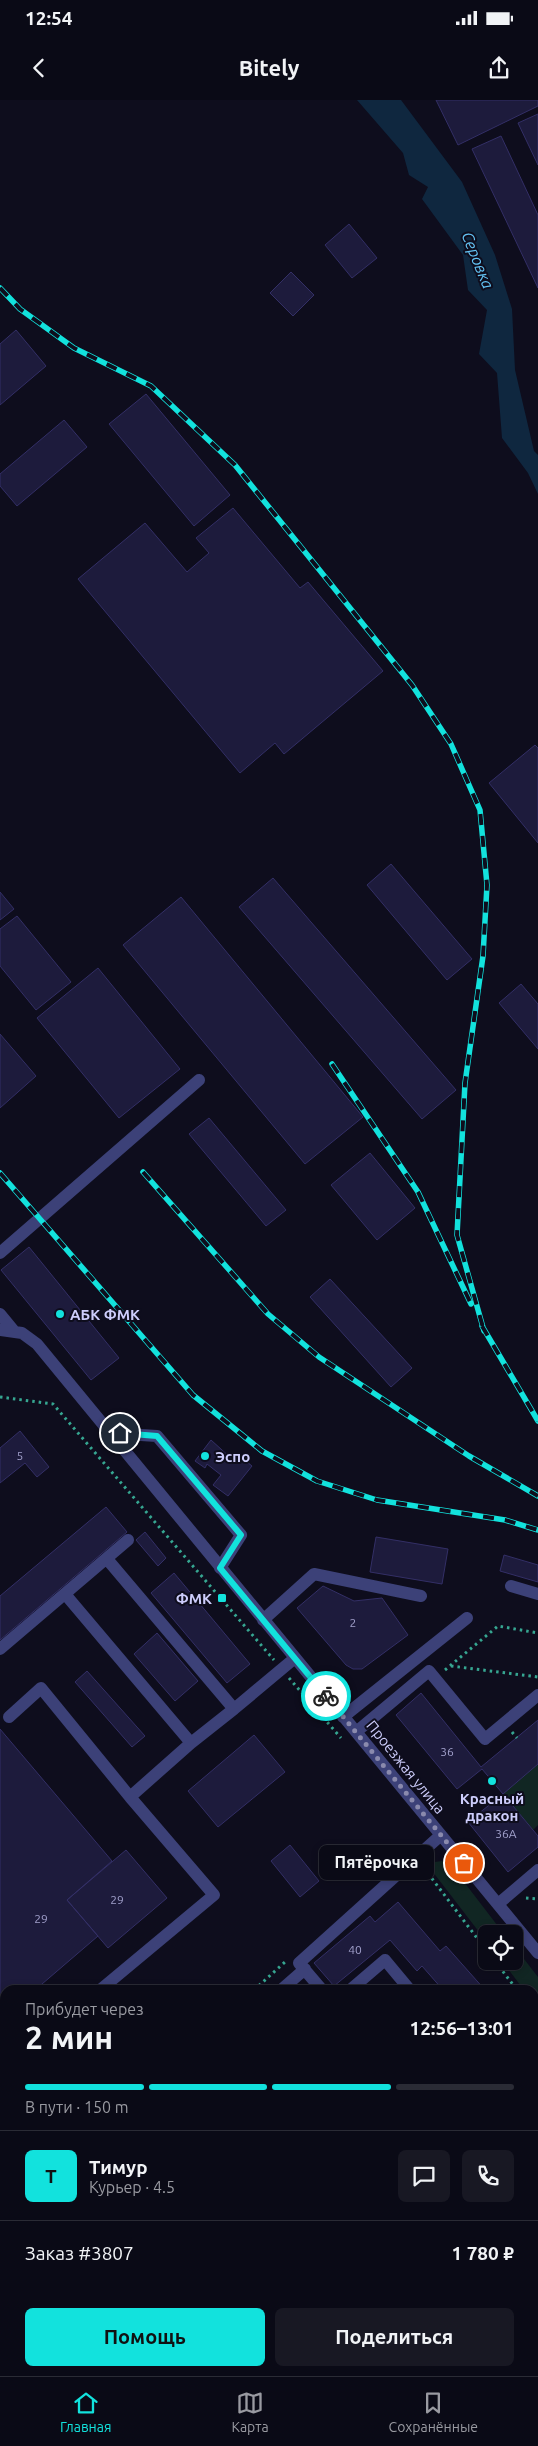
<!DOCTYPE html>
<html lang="ru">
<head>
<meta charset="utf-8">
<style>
  body { margin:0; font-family:Ubuntu,sans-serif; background:#181823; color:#f1f3f6; height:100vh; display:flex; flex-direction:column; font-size:19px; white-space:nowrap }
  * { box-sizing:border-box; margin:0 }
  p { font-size:16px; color:#999aa1 }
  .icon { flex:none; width:28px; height:28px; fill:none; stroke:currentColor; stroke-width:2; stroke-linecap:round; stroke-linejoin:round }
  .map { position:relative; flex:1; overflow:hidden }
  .side { position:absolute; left:0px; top:1885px; width:539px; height:391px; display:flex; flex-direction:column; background:#0a0a16; border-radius:15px 15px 0 0; box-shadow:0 2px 8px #0003,0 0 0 1px #2a2b35 }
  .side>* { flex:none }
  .buttons { position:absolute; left:478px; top:1825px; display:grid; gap:10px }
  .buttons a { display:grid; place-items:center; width:45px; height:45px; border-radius:8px; background:#0a0a16; box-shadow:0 2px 8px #0003,0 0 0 1px #2a2b35; font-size:25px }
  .pin { position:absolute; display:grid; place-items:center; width:42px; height:42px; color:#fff; margin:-21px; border:2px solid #fff; border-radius:50%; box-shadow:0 1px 5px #0007 }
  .courier { position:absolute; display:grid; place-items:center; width:50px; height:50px; margin:-25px; border:4px solid #12e2dd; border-radius:50%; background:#fff; color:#222; box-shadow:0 1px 6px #0007 }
  .bubble { position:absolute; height:35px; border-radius:8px; background:#0a0a16; box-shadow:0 2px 8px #0003,0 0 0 1px #2a2b35; font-size:16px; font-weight:700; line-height:35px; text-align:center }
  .headline em { font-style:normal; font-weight:700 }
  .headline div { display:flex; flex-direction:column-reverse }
  .headline { display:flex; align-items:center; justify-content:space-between; height:85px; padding:0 25px }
  h1 { font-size:32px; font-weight:700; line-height:38px }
  .bar { display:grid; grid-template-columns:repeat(4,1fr); gap:8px 5px; align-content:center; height:60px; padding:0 25px }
  .bar i { height:6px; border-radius:4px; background:#2a2b35 }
  .bar .current { background:#12e2dd }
  .bar p { grid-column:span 4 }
  .line { display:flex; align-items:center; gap:12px; padding:0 25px; border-top:1px solid #2a2b35 }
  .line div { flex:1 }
  .round { display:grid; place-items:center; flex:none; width:52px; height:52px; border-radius:8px; background:#181823 }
  .primary-button { display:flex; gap:10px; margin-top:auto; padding:10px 25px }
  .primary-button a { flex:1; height:58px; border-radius:8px; background:#12e2dd; color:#111; font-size:20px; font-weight:700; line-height:58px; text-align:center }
  .primary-button a+a { background:#181823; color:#f1f3f6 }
  .status { display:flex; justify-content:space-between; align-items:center; height:35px; padding:0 25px; background:#0a0a16; direction:ltr }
  .status svg { height:14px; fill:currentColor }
  header { display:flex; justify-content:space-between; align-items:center; height:65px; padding:0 25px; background:#0a0a16; font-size:22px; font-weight:700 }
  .tabs { display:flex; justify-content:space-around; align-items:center; height:70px; border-top:1px solid #2a2b35; background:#0a0a16; font-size:14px; color:#999aa1 }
  .tabs a { display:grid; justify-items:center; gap:2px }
  .tabs .current { color:#12e2dd }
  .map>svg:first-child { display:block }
  .green { fill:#112623 }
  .water { fill:#0f273f }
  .building { fill:#1d1b3c; stroke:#332f66 }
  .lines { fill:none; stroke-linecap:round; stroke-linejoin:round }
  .path { stroke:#36a691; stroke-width:3; stroke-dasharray:2.5 4; stroke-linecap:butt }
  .minor { stroke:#3c4178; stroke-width:12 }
  .rail-casing { stroke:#12e2dd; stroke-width:5.5 }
  .rail { stroke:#0e0d1d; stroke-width:4; stroke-dasharray:11; stroke-linecap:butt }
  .done { stroke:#8a8aad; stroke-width:5; stroke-dasharray:0 9 }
  .route { stroke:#12e2dd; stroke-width:6 }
  .poi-dot { fill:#12e2dd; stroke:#0e0d1d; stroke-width:2 }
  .labels { text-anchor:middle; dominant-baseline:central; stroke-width:4; stroke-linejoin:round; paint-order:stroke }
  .number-label { font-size:12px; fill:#a1a0cb }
  .poi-label { font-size:15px; font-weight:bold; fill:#cdcdfb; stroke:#0e0d1d; text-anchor:start }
  .street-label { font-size:15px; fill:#cdcdfb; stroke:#0e0d1d }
  .water-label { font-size:16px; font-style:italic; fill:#63c2f3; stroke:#0e0d1d }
</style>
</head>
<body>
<div class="status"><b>12:54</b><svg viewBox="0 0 49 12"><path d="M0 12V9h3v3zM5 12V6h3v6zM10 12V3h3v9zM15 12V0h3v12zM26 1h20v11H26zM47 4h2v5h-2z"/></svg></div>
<header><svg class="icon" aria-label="back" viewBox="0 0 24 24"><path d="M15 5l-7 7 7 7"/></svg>Bitely<svg class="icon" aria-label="share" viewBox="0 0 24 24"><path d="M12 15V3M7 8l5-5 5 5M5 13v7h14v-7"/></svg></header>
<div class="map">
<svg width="538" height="2276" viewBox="0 0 538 2276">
  <rect width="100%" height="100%" fill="#0e0d1d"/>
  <path class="green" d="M 538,1664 L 538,1725 L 533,1730 L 503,1694 Z
    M 442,1761 L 451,1765 L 504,1834 L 486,1834 L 486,1841 L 429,1767 L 435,1762 Z
    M 514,1846 L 538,1877 L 538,1908 L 534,1902 L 534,1890 L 524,1890 L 502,1861 L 514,1861 Z
    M 382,2271 L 447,2271 L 451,2276 L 381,2276 Z"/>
  <path class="water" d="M 357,0 L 401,0 L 462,82 L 495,155 L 512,209 L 515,270 L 534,351 L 538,355 L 538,394 L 528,373 L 502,338 L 497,273 L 479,254 L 487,210 L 468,190 L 463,155 L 422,99 L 428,87 L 409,75 L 403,53 Z"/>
  <path class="building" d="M 436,0 L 538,0 L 538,6 L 458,45 Z
    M 538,14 L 538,65 L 518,23 Z
    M 501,36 L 538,115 L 538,188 L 472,49 Z
    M 349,124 L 377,158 L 352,178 L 325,145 Z
    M 291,172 L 314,195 L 293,216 L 270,193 Z
    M 16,230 L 46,266 L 0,305 L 0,244 Z
    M 146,294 L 230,395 L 194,426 L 109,324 Z
    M 64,320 L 87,347 L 17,406 L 0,386 L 0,374 Z
    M 233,408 L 300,488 L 308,482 L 383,571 L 284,654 L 275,643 L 240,673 L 78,479 L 145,423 L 187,472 L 209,453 L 196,438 Z
    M 535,645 L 538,648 L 538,743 L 489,683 Z
    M 391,764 L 472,859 L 447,880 L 367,785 Z
    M 273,778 L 456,990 L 422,1019 L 239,807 Z
    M 0,792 L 14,809 L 0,820 Z
    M 181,797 L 363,1017 L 305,1064 L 123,845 Z
    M 17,816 L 71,882 L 36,910 L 0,866 L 0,829 Z
    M 98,868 L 180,969 L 119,1018 L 37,918 Z
    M 521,884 L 538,904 L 538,949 L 499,903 Z
    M 0,934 L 36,976 L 0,1008 Z
    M 209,1018 L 286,1110 L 266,1126 L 189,1034 Z
    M 370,1053 L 415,1108 L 377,1140 L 331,1085 Z
    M 29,1147 L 119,1258 L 91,1280 L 1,1170 Z
    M 330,1179 L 412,1268 L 391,1287 L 310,1197 Z
    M 20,1331 L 49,1367 L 37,1377 L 25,1363 L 0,1383 L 0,1348 Z
    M 211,1340 L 233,1360 L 237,1354 L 252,1366 L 228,1396 L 213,1385 L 221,1375 L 207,1364 L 205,1368 L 195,1361 Z
    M 106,1407 L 127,1432 L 0,1540 L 0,1496 Z
    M 145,1432 L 166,1458 L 158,1466 L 136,1440 Z
    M 376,1437 L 448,1449 L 442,1484 L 370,1472 Z
    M 504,1455 L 538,1465 L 538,1482 L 500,1471 Z
    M 174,1473 L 250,1564 L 227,1583 L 151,1493 Z
    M 323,1486 L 354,1501 L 382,1498 L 408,1535 L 362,1569 L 353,1569 L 346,1565 L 297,1508 Z
    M 157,1533 L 198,1581 L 175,1601 L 134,1554 Z
    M 87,1571 L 145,1636 L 132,1647 L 75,1582 Z
    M 421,1593 L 481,1667 L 538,1620 L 538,1664 L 503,1694 L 482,1669 L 457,1689 L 396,1615 Z
    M 0,1629 L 112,1761 L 67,1800 L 98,1836 L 35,1890 L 5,1890 L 5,2042 L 0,2036 Z
    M 254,1635 L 285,1672 L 218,1727 L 188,1691 Z
    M 503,1694 L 538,1736 L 538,1747 L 508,1772 L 468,1722 Z
    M 290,1745 L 319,1781 L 300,1797 L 271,1761 Z
    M 126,1750 L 167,1798 L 108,1848 L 67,1800 Z
    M 398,1802 L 440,1851 L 446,1846 L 485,1890 L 443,1890 L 422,1866 L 417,1871 L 390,1840 L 334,1886 L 314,1863 L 370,1816 L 375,1822 Z
    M 534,2114 L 538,2119 L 538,2154 L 534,2157 Z
    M 538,2165 L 538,2206 L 534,2201 L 534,2168 Z
    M 37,2271 L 77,2271 L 81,2276 L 41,2276 Z
    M 88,2271 L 92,2271 L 96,2276 L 82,2276 Z
    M 301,2271 L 376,2271 L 380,2276 L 296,2276 Z"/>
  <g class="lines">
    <path class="path" d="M 0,1297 L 53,1304 L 274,1560
      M 451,1566 L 538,1577
      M 445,1570 L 498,1526 L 538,1533
      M 289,1578 L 341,1638
      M 512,1632 L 517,1638
      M 424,1768 L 486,1850
      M 526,1798 L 538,1799
      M 495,1861 L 517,1890
      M 254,1890 L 285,1862
      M 534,1912 L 538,1917
      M 534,1981 L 538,1961
      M 534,2062 L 538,2058
      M 0,2127 L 5,2122
      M 0,2261 L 5,2264
      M 16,2271 L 20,2276
      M 281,2276 L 287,2271
      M 354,2276 L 359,2271"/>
    <path class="minor" d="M 0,1153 L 199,980
      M 0,1214 L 14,1231
      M 0,1230 L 22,1233 L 37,1244 L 538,1853
      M 109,1333 L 157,1336 L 241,1435 L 220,1468
      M 107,1459 L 234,1609 L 295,1558
      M 511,1486 L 538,1494
      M 65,1494 L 191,1643 L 234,1609
      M 263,1520 L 314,1474 L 421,1496
      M 0,1549 L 128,1440
      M 9,1617 L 41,1588 L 130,1697
      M 343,1617 L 467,1518
      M 356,1632 L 429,1571 L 485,1639 L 538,1595
      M 498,1804 L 538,1770
      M 100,1890 L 214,1795 L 130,1697 L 191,1643
      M 281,1890 L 305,1869
      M 322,1890 L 299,1863 L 441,1735
      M 350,1890 L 385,1860 L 410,1890
      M 534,2017 L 538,2014
      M 534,2096 L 538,2101
      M 0,2200 L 5,2196
      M 534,2214 L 538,2219
      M 463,2271 L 467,2276
      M 224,2276 L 230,2271"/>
    <g class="rail-casing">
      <path id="rail" d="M 0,188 L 20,209 L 74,248 L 151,286 L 235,365 L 412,585 L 451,644 L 480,710 L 487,785 L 483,856 L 465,983 L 457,1135 L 484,1231
        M 332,964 L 418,1092 L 471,1204
        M 143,1072 L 268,1214 L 319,1257 L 469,1356 L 538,1396
        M 0,1073 L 193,1295 L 262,1351 L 317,1381 L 377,1400 L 505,1420 L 538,1430
        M 482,1226 L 538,1321"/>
    </g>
    <use href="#rail" class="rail"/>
  </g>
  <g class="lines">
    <path class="done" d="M 326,1596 L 464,1763"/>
    <path class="route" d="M 120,1333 L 157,1336 L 241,1435 L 220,1468 L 326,1596"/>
  </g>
  <g class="poi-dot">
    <circle cx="60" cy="1214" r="5"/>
    <circle cx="205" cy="1356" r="5"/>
    <rect x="217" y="1493" width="10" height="10" rx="2.5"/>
    <circle cx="492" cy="1681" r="5"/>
  </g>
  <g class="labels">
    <g class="number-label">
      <text x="20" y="1355">5</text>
      <text x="353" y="1522">2</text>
      <text x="447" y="1651">36</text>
      <text x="506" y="1733">36А</text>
      <text x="117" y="1799">29</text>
      <text x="41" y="1818">29</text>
      <text x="355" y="1849">40</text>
    </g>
    <g class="poi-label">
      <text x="70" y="1214">АБК ФМК</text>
      <text x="215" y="1356">Эспо</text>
      <text x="212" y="1498" text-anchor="end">ФМК</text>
      <text x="492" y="1698" text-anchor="middle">Красный<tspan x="492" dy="17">дракон</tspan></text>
    </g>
    <g class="street-label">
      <text transform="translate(406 1667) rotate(51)">Проезжая улица</text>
    </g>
    <g class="water-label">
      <text transform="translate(478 160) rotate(68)">Серовка</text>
    </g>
  </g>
</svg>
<div class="buttons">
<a><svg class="icon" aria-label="locate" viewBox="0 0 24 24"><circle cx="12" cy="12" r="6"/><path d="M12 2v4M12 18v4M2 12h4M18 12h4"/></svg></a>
</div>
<div class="pin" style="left:464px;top:1763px;background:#ea580c"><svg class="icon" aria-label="bag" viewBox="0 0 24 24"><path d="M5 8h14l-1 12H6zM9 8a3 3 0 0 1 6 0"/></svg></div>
<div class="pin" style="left:120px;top:1333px;background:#1f2937"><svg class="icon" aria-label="home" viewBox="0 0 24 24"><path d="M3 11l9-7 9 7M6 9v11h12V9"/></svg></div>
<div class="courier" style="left:326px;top:1596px"><svg class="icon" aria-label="bike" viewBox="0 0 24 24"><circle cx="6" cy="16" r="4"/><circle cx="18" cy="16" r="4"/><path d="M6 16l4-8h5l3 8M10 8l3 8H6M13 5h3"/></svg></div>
<div class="bubble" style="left:319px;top:1745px;width:115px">Пятёрочка</div>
<section class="side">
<div class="headline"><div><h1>2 мин</h1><p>Прибудет через</p></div><em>12:56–13:01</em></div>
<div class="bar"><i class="current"></i><i class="current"></i><i class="current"></i><i></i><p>В пути · 150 m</p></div>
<div class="line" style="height:90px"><b class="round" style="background:#12e2dd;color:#111">Т</b><div><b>Тимур</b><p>Курьер · 4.5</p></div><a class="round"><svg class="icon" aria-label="chat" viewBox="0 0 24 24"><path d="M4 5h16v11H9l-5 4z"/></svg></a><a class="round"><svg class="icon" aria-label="phone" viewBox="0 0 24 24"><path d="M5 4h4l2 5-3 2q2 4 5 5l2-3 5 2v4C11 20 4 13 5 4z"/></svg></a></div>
<div class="line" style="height:65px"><div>Заказ #3807</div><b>1 780 ₽</b></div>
<div class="primary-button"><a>Помощь</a><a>Поделиться</a></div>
</section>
</div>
<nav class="tabs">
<a class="current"><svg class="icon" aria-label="home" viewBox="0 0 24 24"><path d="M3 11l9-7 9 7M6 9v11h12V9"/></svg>Главная</a>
<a><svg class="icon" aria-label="map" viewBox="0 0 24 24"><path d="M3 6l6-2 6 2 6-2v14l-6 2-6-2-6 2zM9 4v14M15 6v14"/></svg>Карта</a>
<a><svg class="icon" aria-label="saved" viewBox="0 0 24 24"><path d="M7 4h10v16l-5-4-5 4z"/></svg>Сохранённые</a>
</nav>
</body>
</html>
